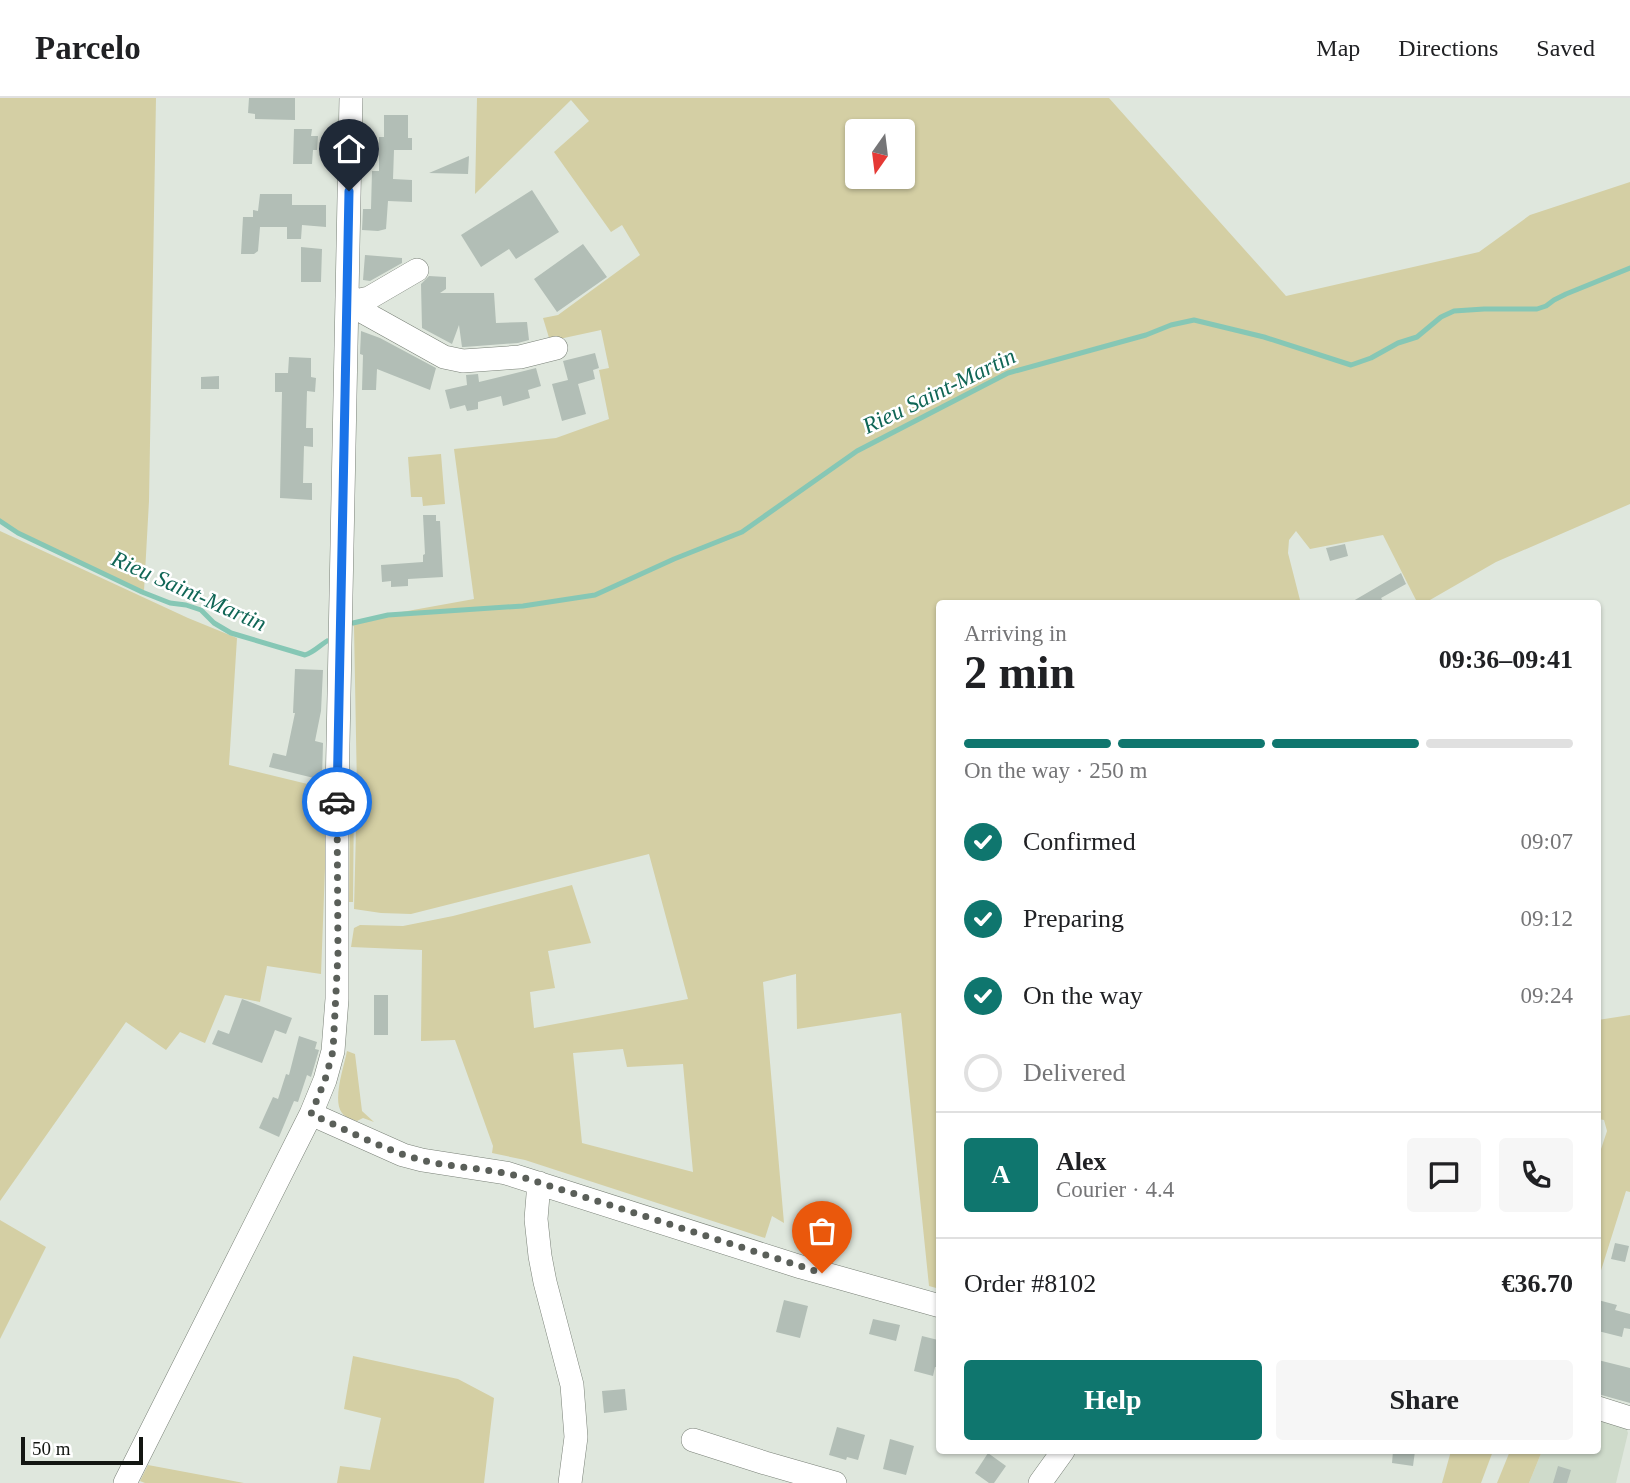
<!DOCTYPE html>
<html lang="en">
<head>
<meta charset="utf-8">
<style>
  body { margin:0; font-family:Georgia,serif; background:#f6f6f6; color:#202124; height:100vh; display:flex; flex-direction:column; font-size:26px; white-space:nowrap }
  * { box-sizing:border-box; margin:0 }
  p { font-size:23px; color:#757577 }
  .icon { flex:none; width:38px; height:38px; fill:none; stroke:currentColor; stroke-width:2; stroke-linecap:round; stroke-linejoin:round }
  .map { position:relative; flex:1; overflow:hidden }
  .panel { position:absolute; left:936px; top:502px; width:665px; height:854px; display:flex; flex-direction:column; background:#fff; border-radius:7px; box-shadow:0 2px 5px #0004 }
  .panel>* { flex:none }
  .needle { width:46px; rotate:194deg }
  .controls { position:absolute; left:845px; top:21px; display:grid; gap:14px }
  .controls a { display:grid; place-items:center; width:70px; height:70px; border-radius:7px; background:#fff; box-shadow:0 2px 5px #0004; font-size:35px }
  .scale { position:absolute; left:21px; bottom:18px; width:122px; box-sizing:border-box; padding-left:7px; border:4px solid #131612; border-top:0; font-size:19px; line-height:24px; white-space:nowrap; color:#131612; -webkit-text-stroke:5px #fff; paint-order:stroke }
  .pin { position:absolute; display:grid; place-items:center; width:60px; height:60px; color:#fff; margin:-72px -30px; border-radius:50% 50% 50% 0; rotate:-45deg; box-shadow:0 0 7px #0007 }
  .pin .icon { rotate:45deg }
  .courier { position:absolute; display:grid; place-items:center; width:70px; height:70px; margin:-35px; border:5px solid #1a73e8; border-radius:50%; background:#fff; color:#222; box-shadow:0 2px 9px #0007 }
  .summary em { font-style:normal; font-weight:700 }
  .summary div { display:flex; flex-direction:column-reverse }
  .summary { display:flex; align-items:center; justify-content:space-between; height:119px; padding:0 28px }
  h1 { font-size:46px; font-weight:700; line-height:52px }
  .bar { display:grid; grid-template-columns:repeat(4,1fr); gap:10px 7px; align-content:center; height:84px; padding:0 28px }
  .bar i { height:9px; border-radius:5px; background:#e0e0e0 }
  .bar .active { background:#0f766e }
  .bar p { grid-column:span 4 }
  .line { display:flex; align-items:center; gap:18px; padding:0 28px; border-top:2px solid #e0e0e0 }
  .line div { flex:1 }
  .round { display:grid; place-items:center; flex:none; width:74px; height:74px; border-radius:7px; background:#f6f6f6 }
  ol { padding:0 28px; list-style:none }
  li { display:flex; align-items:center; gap:21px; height:77px }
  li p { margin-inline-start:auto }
  li .icon { padding:7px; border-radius:50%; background:#0f766e; color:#fff; stroke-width:4 }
  li:last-child { color:#757577 }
  li i { width:38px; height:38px; border:4px solid #e0e0e0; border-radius:50% }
  .cta { display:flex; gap:14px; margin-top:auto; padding:14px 28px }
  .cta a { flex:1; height:80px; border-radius:7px; background:#0f766e; color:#fff; font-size:28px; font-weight:700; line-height:80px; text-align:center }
  .cta a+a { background:#f6f6f6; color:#202124 }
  header { display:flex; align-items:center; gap:42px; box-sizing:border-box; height:98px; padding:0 35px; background:#fff; border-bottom:2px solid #e0e0e0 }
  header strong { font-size:33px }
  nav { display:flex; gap:38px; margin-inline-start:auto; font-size:24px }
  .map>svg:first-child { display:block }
  .built { fill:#cfdbcb }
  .green { fill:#d4cfa4; fill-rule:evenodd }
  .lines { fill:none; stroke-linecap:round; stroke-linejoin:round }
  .stream { stroke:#86c7b5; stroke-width:5 }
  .building { fill:#b2beb6 }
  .minor-casing { stroke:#798077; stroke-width:24 }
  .minor { stroke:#fff; stroke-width:23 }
  .done { stroke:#5a5f59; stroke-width:7; stroke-dasharray:0 12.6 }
  .route { stroke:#1a73e8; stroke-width:9 }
  .labels { text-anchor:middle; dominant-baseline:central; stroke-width:5; stroke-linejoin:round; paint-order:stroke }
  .water-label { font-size:23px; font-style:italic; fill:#106656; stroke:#fff }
</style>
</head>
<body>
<header>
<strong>Parcelo</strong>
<nav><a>Map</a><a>Directions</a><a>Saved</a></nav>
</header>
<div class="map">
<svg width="1630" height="1385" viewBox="0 0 1630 1385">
  <rect width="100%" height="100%" fill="#dfe7dd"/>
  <path class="built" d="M 1598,1316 L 1626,1329 L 1628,1335 L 1616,1385 L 1529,1385 L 1542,1353 L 1598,1353 Z"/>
  <path class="green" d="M 0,0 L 156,0 L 149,403 L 144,493 L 18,435 L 0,423 Z
    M 477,0 L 1109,0 L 1286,198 L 1479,154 L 1530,117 L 1630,84 L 1630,406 L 1496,464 L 1423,506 L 1418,506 L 1383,437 L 1310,451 L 1296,433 L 1289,442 L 1288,455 L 1301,506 L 940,506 L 940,1191 L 929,1188 L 901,915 L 797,931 L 796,876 L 763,884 L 784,1125 L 772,1118 L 765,1140 L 525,1062 L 492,1055 L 493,1048 L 455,942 L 421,943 L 422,852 L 351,849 L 354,830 L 360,827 L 403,828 L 453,818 L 572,787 L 591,845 L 548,853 L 555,890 L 530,894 L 534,930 L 688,901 L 649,756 L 411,816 L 381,815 L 354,811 L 357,692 L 354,529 L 352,523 L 474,501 L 454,351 L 556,340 L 609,321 L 599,272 L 609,270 L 601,232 L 550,243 L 543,220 L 558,217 L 640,157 L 622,127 L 611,134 L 554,54 L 589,23 L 571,2 L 475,96 ZM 858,33 L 903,33 L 903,79 L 858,79 ZM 623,951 L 627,969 L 683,966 L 693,1074 L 582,1045 L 573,955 Z
    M 441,356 L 445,406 L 423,408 L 422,399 L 411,399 L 408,359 Z
    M 0,433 L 188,520 L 237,540 L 229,667 L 328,691 L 321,876 L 267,868 L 260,904 L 225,897 L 205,945 L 180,934 L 166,952 L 126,924 L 0,1103 Z
    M 350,695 L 354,695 L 353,804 L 349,804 Z
    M 1630,917 L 1630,1094 L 1626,1093 L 1598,1182 L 1598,1060 L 1607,1033 L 1604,1022 L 1598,1021 L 1598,922 Z
    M 347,953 L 355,956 L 362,1013 L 374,1024 L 363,1020 L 357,1023 C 351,1021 346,1020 342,1015 C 332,1002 344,969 347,953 Z
    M 0,1122 L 46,1149 L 0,1241 Z
    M 353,1258 L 458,1281 L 494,1300 L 484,1385 L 337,1385 L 340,1368 L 370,1372 L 381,1320 L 344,1311 Z
    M 1451,1353 L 1493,1353 L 1481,1385 L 1442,1385 Z
    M 1510,1353 L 1542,1353 L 1529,1385 L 1497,1385 Z
    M 148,1367 L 244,1385 L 145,1385 L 140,1383 Z"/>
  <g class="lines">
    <path class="stream" d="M 0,423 L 18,435 L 142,494 L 170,505 L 186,507 L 201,512 L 214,525 L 231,535 L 305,557 C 314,554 319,548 327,543
      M 353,525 L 388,517 L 523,508 L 595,497 L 674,461 L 742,434 L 857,353 L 1008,275 L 1146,237 L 1171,227 L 1194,222 L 1264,239 L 1351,267 L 1371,260 L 1398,245 L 1417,239 L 1441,219 L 1454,213 L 1484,211 L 1537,211 L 1546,208 L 1554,202 L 1566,196 L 1630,170"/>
  </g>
  <path class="building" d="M 249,0 L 295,0 L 295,22 L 255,21 L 255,16 L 248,15 Z
    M 384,17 L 408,17 L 408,40 L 412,40 L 412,52 L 394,52 L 393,81 L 412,82 L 412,104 L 388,103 L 386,131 L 378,133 L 362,132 L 363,111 L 371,111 L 372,73 L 379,73 L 379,39 L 384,39 Z
    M 294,31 L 312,31 L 311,38 L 318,38 L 317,52 L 313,52 L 312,66 L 293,66 Z
    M 469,58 L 468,76 L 429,75 Z
    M 532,92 L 559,134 L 516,161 L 509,151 L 481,169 L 461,137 Z
    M 260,96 L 292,96 L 292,107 L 326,107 L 326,129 L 302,127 L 301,141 L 287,141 L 287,129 L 260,129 L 258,153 L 254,156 L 241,156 L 243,119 L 253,119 L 253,112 L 258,113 Z
    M 583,146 L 607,179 L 557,214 L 534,181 Z
    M 301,149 L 322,151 L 321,184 L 301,184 Z
    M 365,157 L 402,160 L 402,165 L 370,183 L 363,182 Z
    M 429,178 L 446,179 L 446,191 L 440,195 L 494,195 L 496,225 L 527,224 L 529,242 L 518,245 L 464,249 L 462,249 L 459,227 L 452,246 L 422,230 L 421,186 Z
    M 361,233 L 380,240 L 436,270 L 430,292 L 377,271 L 376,292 L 362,292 L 363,257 L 360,256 Z
    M 595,255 L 599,270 L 593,272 L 595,281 L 578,286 L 586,316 L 562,323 L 552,286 L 568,282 L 563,263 Z
    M 289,259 L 311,260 L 311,279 L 316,280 L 315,294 L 307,293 L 306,330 L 313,330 L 313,349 L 304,348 L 303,385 L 312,385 L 312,402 L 280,400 L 282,294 L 275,294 L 275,275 L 288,275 Z
    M 536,270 L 541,288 L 528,292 L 530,300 L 503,308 L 501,298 L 478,304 L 478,311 L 467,313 L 465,307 L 450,311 L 445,292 L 467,287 L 466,277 L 478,276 L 479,284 Z
    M 219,278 L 219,291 L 201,291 L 201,279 Z
    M 423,417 L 436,417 L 436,423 L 440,423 L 443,479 L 408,481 L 408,488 L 391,489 L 391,483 L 382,484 L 381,467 L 423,464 L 423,457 L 425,456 Z
    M 1345,446 L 1348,458 L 1330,463 L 1326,450 Z
    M 1401,475 L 1406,486 L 1381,500 L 1385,506 L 1348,506 Z
    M 295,571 L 323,572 L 321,613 L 315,643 L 323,645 L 322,682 L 269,669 L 273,655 L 286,658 L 295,615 L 293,615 Z
    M 374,897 L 388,897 L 388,937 L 374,937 Z
    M 242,901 L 292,920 L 286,936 L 275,932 L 262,965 L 212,946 L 218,932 L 229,936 Z
    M 299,938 L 317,944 L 315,951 L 319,952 L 311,979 L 307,977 L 298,1004 L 294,1003 L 279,1039 L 259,1030 L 273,999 L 278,1001 L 286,976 L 289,977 Z
    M 1615,1145 L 1629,1148 L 1625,1164 L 1611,1161 Z
    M 784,1202 L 808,1208 L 800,1240 L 776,1234 Z
    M 1598,1202 L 1617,1207 L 1615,1212 L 1630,1216 L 1630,1231 L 1624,1230 L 1622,1239 L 1598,1233 Z
    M 873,1221 L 900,1227 L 896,1243 L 869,1236 Z
    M 922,1238 L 938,1242 L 936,1249 L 940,1250 L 940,1270 L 935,1269 L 933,1278 L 914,1273 Z
    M 1598,1262 L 1630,1270 L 1630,1305 L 1598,1296 Z
    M 625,1291 L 627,1312 L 604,1315 L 602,1293 Z
    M 837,1329 L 865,1337 L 858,1362 L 847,1359 L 846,1362 L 829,1357 Z
    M 890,1341 L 914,1348 L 906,1377 L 883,1371 Z
    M 1393,1353 L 1415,1353 L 1413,1368 L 1392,1365 Z
    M 988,1355 L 1006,1368 L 994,1385 L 989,1385 L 975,1375 Z
    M 1558,1368 L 1571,1372 L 1567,1385 L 1553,1385 Z"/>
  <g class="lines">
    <g class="minor-casing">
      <path id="minor" d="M 347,205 L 444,259 L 463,263 L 520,259 L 556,250
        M 347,205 L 369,200 L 417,172
        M 311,1016 L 403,1057 L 422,1062 L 506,1075 L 801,1169 L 940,1208
        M 539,1085 L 536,1121 L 540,1158 L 545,1184 L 572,1287 L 576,1339 L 570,1385
        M 1598,1310 L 1630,1320
        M 693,1342 L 765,1365 L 835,1385
        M 125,1385 L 311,1016 L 325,982 L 333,953 L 337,901 L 337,696 L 351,0
        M 1040,1385 L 1063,1353"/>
    </g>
    <use href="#minor" class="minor"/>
  </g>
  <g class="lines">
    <path class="done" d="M 337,704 L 338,855 L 333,953 L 325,982 L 311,1016 C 345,1031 384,1052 421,1062 C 454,1070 488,1070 522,1079 L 822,1175"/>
    <path class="route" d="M 337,704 L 349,93"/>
  </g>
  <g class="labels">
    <g class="water-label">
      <text transform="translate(939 293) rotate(-26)">Rieu Saint-Martin</text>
      <text transform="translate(189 493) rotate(24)">Rieu Saint-Martin</text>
    </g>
  </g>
</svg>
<div class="controls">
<a><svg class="needle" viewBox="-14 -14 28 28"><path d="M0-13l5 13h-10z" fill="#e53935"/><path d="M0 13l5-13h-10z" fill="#757577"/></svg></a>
</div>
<div class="scale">50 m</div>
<div class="pin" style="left:822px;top:1175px;background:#ea580c"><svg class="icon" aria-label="bag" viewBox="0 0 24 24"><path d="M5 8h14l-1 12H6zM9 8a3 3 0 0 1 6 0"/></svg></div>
<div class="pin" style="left:349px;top:93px;background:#1f2937"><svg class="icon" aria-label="home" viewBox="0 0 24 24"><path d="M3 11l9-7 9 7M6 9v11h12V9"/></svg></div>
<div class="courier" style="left:337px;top:704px"><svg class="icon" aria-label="car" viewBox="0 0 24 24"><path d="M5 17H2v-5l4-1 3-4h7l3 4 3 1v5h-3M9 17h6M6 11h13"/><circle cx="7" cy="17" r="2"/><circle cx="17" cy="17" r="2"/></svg></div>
<section class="panel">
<div class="summary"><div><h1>2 min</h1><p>Arriving in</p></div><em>09:36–09:41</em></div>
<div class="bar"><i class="active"></i><i class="active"></i><i class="active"></i><i></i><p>On the way · 250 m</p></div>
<ol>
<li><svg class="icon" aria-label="check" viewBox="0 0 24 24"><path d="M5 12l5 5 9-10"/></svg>Confirmed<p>09:07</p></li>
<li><svg class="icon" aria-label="check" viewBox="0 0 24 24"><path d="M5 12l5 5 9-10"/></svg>Preparing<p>09:12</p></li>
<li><svg class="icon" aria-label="check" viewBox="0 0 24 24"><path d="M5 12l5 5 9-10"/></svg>On the way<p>09:24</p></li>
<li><i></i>Delivered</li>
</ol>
<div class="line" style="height:126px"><b class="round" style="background:#0f766e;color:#fff">A</b><div><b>Alex</b><p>Courier · 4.4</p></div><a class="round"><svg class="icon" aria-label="chat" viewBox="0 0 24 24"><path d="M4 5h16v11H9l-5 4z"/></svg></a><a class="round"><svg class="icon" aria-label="phone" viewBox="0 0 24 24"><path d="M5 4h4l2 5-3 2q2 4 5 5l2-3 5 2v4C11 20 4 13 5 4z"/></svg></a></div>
<div class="line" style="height:91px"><div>Order #8102</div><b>€36.70</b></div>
<div class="cta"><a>Help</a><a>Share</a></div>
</section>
</div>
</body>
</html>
